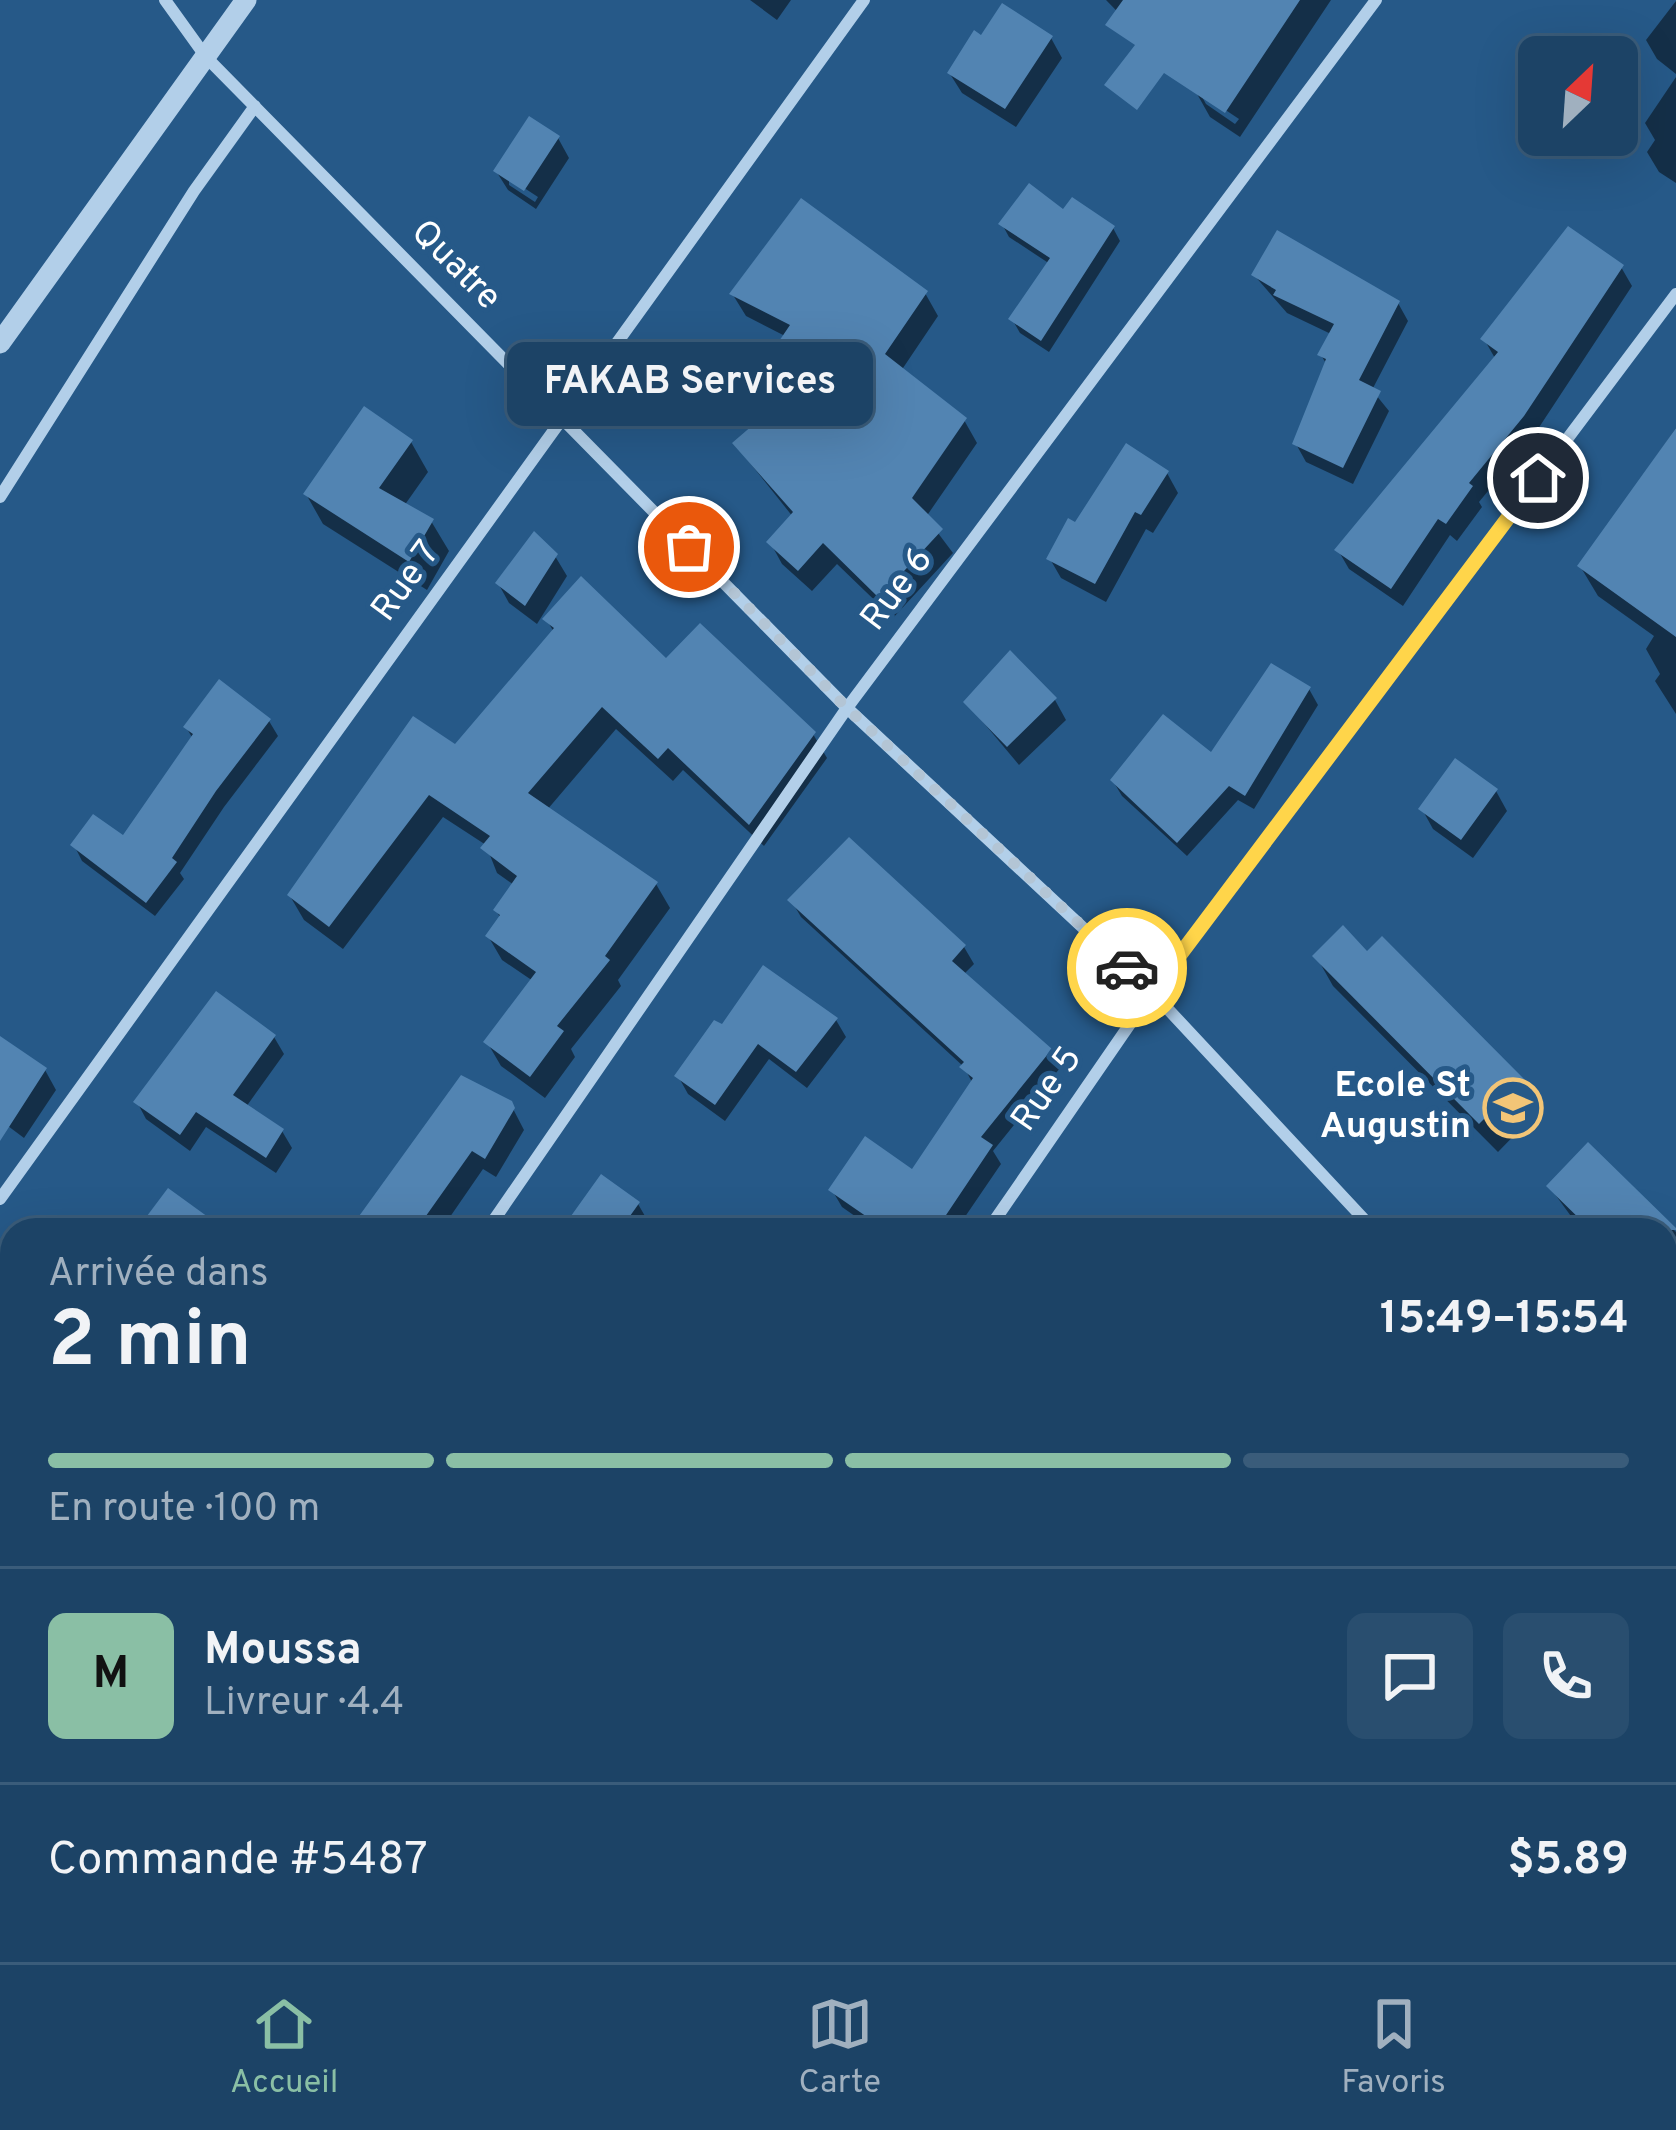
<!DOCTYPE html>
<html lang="fr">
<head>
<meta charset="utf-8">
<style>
  body { margin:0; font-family:Overpass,sans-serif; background:#294e6f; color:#f1f3f6; height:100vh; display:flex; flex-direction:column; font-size:45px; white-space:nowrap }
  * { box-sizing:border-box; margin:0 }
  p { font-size:39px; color:#a0b0bf }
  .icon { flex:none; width:66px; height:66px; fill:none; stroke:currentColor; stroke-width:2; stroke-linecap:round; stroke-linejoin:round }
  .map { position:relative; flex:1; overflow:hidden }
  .sheet { position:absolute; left:0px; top:1218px; width:1677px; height:744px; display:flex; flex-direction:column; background:#1c4366; border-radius:36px 36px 0 0; box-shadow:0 12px 48px #0002,0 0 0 3px #3a5c7a }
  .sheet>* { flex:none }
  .needle { width:78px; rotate:25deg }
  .fabs { position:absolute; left:1518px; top:36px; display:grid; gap:24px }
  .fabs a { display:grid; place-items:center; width:120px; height:120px; border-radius:18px; background:#1c4366; box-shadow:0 12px 48px #0002,0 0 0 3px #3a5c7a; font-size:60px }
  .pin { position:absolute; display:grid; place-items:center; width:102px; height:102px; color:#fff; margin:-51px; border:6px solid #fff; border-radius:50%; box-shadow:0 3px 12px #0007 }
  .courier { position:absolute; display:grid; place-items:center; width:120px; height:120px; margin:-60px; border:9px solid #ffd54a; border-radius:50%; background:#fff; color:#222; box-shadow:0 3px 15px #0007 }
  .bubble { position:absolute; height:84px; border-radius:18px; background:#1c4366; box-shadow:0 12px 48px #0002,0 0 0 3px #3a5c7a; font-size:39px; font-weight:700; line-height:84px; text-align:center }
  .head em { font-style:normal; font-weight:700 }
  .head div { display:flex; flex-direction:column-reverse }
  .head { display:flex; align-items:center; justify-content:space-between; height:204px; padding:0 48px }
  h1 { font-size:78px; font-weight:700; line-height:90px }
  .bar { display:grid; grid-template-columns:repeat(4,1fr); gap:18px 12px; align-content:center; height:144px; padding:0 48px }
  .bar i { height:15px; border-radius:9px; background:#3a5c7a }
  .bar .on { background:#8abfa5 }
  .bar p { grid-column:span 4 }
  .line { display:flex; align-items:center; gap:30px; padding:0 48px; border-top:3px solid #3a5c7a }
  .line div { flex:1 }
  .round { display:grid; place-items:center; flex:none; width:126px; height:126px; border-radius:18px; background:#294e6f }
  .menu { display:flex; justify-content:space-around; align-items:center; height:168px; border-top:3px solid #3a5c7a; background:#1c4366; font-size:33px; color:#a0b0bf }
  .menu a { display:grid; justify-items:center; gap:6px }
  .menu .on { color:#8abfa5 }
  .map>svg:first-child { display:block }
  .shadow { fill:#0007; fill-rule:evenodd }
  .building { fill:#5284b2 }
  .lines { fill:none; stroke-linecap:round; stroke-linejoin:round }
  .minor { stroke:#b2cfe9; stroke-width:12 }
  .tertiary { stroke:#b2cfe9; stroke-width:21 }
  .done { stroke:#b3c5d5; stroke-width:12; stroke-dasharray:0 21.6 }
  .route { stroke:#ffd54a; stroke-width:15 }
  .labels { text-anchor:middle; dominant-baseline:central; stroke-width:10; stroke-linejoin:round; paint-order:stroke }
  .street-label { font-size:36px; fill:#fff; stroke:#265988 }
  .poi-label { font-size:36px; font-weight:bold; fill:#fff; stroke:#265988; text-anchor:end }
</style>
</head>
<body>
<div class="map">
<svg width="1676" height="1962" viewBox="0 0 1676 1962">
  <rect width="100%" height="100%" fill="#265988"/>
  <path class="shadow" d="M 750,0 L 791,0 L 777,20 Z
    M 1106,0 L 1331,0 L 1240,137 L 1210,117 L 1196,92 ZM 1200,93 L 1239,119 L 1235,124 L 1206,104 Z
    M 1676,1 L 1676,74 L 1657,59 L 1646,40 Z
    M 1051,38 L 1062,58 L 1016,127 L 962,93 L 950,74 Z
    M 1676,77 L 1676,183 L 1659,172 L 1647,152 L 1655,140 L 1645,123 Z
    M 558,138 L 569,158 L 536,209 L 508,190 L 496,171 ZM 509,178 L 538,197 L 535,202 L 509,185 Z
    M 1064,214 L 1113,228 L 1120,241 L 1049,352 L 1020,333 L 1012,319 L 1050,264 L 1009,237 L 1002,224 Z
    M 1621,267 L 1632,286 L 1534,435 L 1479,502 L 1482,507 L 1457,541 L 1450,535 L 1403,606 L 1349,569 L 1338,550 L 1496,360 L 1484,339 Z
    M 1254,275 L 1398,303 L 1408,321 L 1372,390 L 1389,411 L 1353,484 L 1306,462 L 1296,444 L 1327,365 L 1321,355 L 1331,334 L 1287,313 Z
    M 925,293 L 938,316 L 901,371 L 964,420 L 977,443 L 926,517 L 953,553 L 893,618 L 837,564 L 812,591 L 782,564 L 770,542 L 793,517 L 735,444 L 779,407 L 757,378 L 785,336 L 746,316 L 733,295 Z
    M 1676,428 L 1676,714 L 1655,681 L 1660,674 L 1646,649 L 1654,636 L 1598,596 L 1580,566 Z
    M 411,442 L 428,472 L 404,506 L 431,521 L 449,551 L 427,590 L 323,524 L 306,494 Z
    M 1167,473 L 1178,493 L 1153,533 L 1146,529 L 1106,602 L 1061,578 L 1050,559 L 1076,526 Z
    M 555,556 L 567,576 L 537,624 L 509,603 L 498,583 Z
    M 546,619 L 666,663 L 813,734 L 827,758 L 764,846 L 683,770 L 673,781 L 616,729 L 547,810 L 656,884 L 670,908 L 618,980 L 621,986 L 571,1049 L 575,1057 L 545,1098 L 501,1066 L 487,1042 L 533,981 L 502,960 L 488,936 L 501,919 L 496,910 L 514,885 L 497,873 L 486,845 L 443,817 L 343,949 L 304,920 L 290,896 L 455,748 L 554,632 Z
    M 1309,689 L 1318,705 L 1254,809 L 1238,800 L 1187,856 L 1122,796 L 1113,781 L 1212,757 Z
    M 1055,700 L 1066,720 L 1019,765 L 967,703 Z
    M 269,721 L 278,736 L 224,807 L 180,873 L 184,879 L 155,916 L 82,861 L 74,845 L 124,839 L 193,739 L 186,727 Z
    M 1496,791 L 1507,811 L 1473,858 L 1433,829 L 1422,809 Z
    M 791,900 L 964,947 L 974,964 L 963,975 L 1050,1051 L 1060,1068 L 993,1151 L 1001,1164 L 956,1230 L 865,1230 L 869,1226 L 842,1207 L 832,1190 L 912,1173 L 973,1084 L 964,1067 L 801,917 Z
    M 1367,955 L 1522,1081 L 1539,1110 L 1498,1152 L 1333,986 L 1316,956 Z
    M 836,1020 L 846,1037 L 807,1088 L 769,1059 L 725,1121 L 688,1094 L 678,1076 L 723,1027 Z
    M 274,1037 L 284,1054 L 246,1107 L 282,1131 L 292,1148 L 276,1173 L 206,1127 L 190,1151 L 146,1119 L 137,1102 Z
    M 0,1040 L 45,1070 L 56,1090 L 24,1138 L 0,1120 Z
    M 510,1103 L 524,1130 L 496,1177 L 483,1169 L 441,1230 L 353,1230 Z
    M 1588,1146 L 1676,1232 L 1676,1323 L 1665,1313 L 1665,1230 L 1581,1230 L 1549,1186 Z
    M 638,1204 L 649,1223 L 644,1230 L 583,1230 L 575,1216 Z
    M 0,1360 L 12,1371 L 12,1398 L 0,1414 Z
    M 10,1580 L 12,1810 L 0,1826 L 0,1595 Z
    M 44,1950 L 252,1950 L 263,1962 L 36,1962 Z
    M 427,1950 L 447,1950 L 439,1959 Z
    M 1203,1950 L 1254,1950 L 1254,1962 L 1206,1962 Z
    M 597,1951 L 676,1950 L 677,1951 L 669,1962 L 603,1962 Z"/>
  <path class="building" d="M 1123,0 L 1300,0 L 1225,113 L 1164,73 L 1137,110 L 1104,85 L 1135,45 L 1105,25 Z
    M 1002,3 L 1053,36 L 1005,109 L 947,73 L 974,30 L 981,35 Z
    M 529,116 L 560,136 L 524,191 L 493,171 Z
    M 1029,183 L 1063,209 L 1072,197 L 1115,226 L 1041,341 L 1008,319 L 1050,258 L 998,224 Z
    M 801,198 L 928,291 L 885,354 L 967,418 L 912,498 L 943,529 L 879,598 L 823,543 L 798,571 L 766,542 L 793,512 L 732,443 L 783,399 L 754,378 L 790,325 L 729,294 Z
    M 1568,226 L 1624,265 L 1524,416 L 1469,483 L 1473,486 L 1446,524 L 1438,519 L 1391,589 L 1334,550 L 1498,352 L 1480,339 Z
    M 1277,230 L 1400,301 L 1359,380 L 1381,391 L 1343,468 L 1292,444 L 1326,359 L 1317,355 L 1334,324 L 1273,295 L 1276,290 L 1251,275 Z
    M 364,406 L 413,440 L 379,488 L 434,519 L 409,562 L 303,494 Z
    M 1676,428 L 1676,637 L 1577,566 Z
    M 1126,443 L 1169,471 L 1141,515 L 1135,512 L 1095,584 L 1046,559 L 1068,518 L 1075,522 Z
    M 534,531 L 558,554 L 525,606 L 495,583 Z
    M 581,576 L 666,658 L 700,623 L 816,732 L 749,825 L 668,748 L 658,759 L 602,707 L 528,793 L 658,882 L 605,956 L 610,960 L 557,1026 L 564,1031 L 530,1077 L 483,1042 L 536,972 L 485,936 L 500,915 L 493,910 L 517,876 L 480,848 L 490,836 L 429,795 L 329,927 L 287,895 L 413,716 L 455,744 L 554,628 L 542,619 Z
    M 1010,650 L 1057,698 L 1007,747 L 963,702 Z
    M 1271,663 L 1311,687 L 1245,796 L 1229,786 L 1177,843 L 1110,780 L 1163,714 L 1211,752 Z
    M 219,679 L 271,719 L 216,791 L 172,858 L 177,862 L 146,903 L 70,845 L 93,814 L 123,835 L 193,734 L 183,727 Z
    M 1455,758 L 1498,789 L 1461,840 L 1418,809 Z
    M 849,837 L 966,945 L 952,961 L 1052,1049 L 981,1137 L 993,1145 L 936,1230 L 886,1230 L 828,1190 L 865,1136 L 912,1169 L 973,1078 L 959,1067 L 964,1062 L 787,900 Z
    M 1343,925 L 1367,951 L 1382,936 L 1524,1079 L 1479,1124 L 1312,956 Z
    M 763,965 L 838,1018 L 796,1072 L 758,1044 L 715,1105 L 674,1076 L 714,1020 L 722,1024 Z
    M 216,991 L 276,1035 L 233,1095 L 284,1129 L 266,1158 L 196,1112 L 180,1135 L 133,1102 Z
    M 0,1036 L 47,1068 L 0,1141 Z
    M 461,1075 L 512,1101 L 515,1108 L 485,1159 L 472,1151 L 416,1230 L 349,1230 Z
    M 1588,1142 L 1676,1228 L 1676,1230 L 1591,1230 L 1546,1186 Z
    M 601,1174 L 640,1202 L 620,1230 L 592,1230 L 571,1216 Z
    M 168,1188 L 226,1230 L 166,1230 L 147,1216 Z"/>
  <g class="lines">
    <path class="minor" d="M 165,0 L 206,57 L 847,708 L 1152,992 L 1374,1230
      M 0,497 L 194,191 L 255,106
      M 0,1199 L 864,0
      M 487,1230 L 847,708 L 1376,0
      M 988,1230 L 1152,992 L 1676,294
      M 1665,1521 L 1676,1531
      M 1665,1600 L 1676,1584
      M 1665,1638 L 1676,1649
      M 0,1934 L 12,1917
      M 485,1962 L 493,1950
      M 994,1962 L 1002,1950
      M 1414,1962 L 1423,1950"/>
    <path class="tertiary" d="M 0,343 L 246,0"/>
  </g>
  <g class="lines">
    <path class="done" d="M 689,547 L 847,708 L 1127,968"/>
    <path class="route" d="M 1127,968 L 1152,992 L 1538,478"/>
  </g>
  <defs>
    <g id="school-ring" transform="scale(3)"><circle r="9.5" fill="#265988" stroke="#f2c577" stroke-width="1.5"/><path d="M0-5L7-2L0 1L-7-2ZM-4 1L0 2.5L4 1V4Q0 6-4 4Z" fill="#f2c577"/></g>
  </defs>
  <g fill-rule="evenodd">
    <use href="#school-ring" x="1513" y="1108"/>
  </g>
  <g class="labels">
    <g class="street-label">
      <text transform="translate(455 266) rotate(45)">Quatre</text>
      <text transform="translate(407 582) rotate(-54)">Rue 7</text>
      <text transform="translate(898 590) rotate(-53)">Rue 6</text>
      <text transform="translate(1048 1090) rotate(-55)">Rue 5</text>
    </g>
    <g class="poi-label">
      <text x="1471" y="1087">Ecole St<tspan x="1471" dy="41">Augustin</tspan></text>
    </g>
  </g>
</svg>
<div class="fabs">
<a><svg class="needle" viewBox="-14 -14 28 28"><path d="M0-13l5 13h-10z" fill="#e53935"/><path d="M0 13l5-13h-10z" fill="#a0b0bf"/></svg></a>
</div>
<div class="pin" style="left:689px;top:547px;background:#ea580c"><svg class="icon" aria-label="bag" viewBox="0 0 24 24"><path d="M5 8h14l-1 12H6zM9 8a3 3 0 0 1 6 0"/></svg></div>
<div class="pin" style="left:1538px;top:478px;background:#1f2937"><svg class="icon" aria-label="home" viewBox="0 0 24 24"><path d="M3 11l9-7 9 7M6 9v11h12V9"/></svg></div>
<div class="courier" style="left:1127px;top:968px"><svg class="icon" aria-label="car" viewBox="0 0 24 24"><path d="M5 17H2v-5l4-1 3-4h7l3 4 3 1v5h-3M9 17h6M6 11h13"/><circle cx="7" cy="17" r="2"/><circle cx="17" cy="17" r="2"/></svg></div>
<div class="bubble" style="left:507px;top:342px;width:366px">FAKAB Services</div>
<section class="sheet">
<div class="head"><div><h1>2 min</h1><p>Arrivée dans</p></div><em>15:49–15:54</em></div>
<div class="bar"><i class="on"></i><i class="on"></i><i class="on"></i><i></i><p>En route · 100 m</p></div>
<div class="line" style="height:216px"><b class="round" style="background:#8abfa5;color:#111">M</b><div><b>Moussa</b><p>Livreur · 4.4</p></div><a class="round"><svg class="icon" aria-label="chat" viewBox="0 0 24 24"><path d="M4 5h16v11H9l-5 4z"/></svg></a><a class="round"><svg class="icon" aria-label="phone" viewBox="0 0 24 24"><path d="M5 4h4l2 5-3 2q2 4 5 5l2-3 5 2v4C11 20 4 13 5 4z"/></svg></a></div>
<div class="line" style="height:156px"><div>Commande #5487</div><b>$5.89</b></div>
</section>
</div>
<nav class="menu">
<a class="on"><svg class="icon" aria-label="home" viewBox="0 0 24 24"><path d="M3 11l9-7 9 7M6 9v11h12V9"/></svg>Accueil</a>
<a><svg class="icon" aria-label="map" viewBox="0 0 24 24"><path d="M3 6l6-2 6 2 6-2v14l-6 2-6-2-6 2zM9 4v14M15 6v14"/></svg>Carte</a>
<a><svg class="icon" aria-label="saved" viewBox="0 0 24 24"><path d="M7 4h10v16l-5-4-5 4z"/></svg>Favoris</a>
</nav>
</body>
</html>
